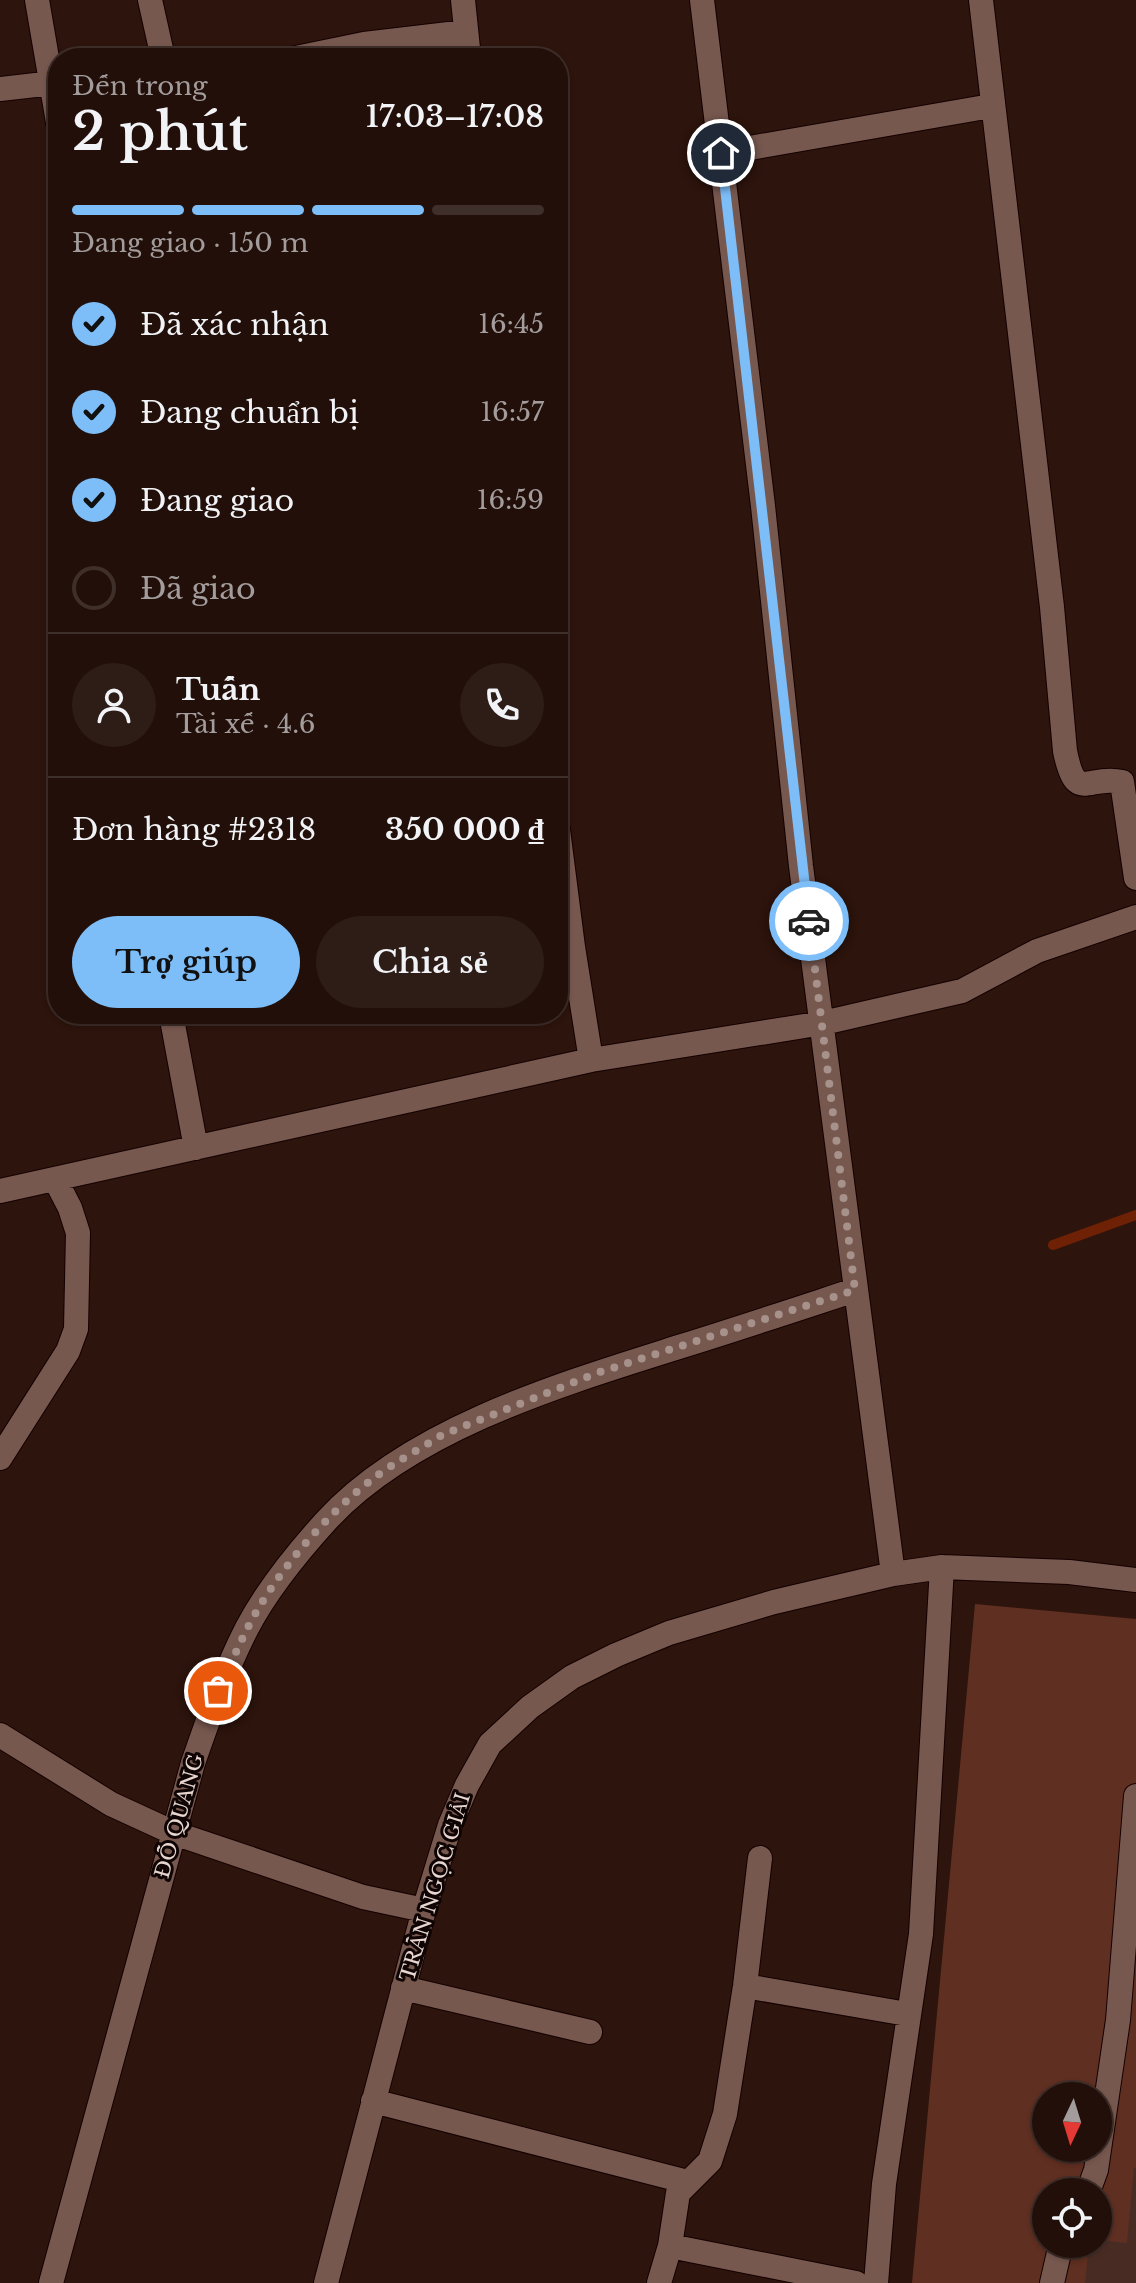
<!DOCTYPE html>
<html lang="vi">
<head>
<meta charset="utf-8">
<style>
  body { margin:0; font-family:"Libre Baskerville",serif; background:#2e1d17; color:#f1f3f6; height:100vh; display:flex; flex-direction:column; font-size:30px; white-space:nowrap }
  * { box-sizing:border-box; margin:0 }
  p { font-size:26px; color:#a29c9c }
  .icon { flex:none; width:44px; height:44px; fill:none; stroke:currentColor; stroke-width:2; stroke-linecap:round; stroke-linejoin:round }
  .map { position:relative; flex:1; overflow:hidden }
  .drawer { position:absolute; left:48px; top:48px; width:520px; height:976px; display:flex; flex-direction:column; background:#220f09; border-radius:32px; box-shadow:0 2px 6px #0004,0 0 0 2px #3f2f2a }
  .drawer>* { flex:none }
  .needle { width:52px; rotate:184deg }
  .fabs { position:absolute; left:1032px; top:2082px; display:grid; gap:16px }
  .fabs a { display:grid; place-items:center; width:80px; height:80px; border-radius:50%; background:#220f09; box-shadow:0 2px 6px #0004,0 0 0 2px #3f2f2a; font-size:40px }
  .pin { position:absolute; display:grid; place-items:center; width:68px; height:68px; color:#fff; margin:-34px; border:4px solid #fff; border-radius:50%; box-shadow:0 2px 8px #0007 }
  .courier { position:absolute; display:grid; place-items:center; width:80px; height:80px; margin:-40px; border:6px solid #7dbef9; border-radius:50%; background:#fff; color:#222; box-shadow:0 2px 10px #0007 }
  .headline em { font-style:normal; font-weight:600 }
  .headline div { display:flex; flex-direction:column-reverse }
  .headline { display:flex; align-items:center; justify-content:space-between; height:136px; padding:0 24px }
  h1 { font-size:52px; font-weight:600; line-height:60px }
  .bar { display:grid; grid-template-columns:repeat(4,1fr); gap:12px 8px; align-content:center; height:96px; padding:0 24px }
  .bar i { height:10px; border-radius:6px; background:#3f2f2a }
  .bar .on { background:#7dbef9 }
  .bar p { grid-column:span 4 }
  .line { display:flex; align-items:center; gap:20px; padding:0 24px; border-top:2px solid #3f2f2a }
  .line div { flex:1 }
  .round { display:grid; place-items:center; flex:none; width:84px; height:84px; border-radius:42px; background:#2e1d17 }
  ol { padding:0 24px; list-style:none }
  li { display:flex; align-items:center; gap:24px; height:88px }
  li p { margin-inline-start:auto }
  li .icon { padding:8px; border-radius:50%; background:#7dbef9; color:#111; stroke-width:4 }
  li:last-child { color:#a29c9c }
  li i { width:44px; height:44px; border:4px solid #3f2f2a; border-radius:50% }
  .action { display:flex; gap:16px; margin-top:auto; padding:16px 24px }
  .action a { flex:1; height:92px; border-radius:48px; background:#7dbef9; color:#111; font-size:32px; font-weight:600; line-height:92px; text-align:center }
  .action a+a { background:#2e1d17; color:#f1f3f6 }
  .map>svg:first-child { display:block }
  .green { fill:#5f2f21; fill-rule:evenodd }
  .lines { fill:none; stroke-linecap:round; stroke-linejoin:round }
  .stream { stroke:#6f2106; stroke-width:10 }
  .building { fill:#482c24 }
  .minor-casing { stroke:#140100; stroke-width:26 }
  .minor { stroke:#77584f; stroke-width:24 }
  .done { stroke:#a6918b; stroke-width:8; stroke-dasharray:0 14.4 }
  .route { stroke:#7dbef9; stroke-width:10 }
  .labels { text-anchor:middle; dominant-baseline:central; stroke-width:6; stroke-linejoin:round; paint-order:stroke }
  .street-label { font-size:20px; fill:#e7d5cf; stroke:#0e0403 }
</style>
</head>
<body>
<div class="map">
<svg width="1136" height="2283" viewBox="0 0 1136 2283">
  <rect width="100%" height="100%" fill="#2d140c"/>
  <path class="green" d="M 975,1604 L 1136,1619 L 1136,2283 L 912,2283 ZM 1046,2096 L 1098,2096 L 1098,2148 L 1046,2148 ZM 1046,2192 L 1098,2192 L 1098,2244 L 1046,2244 Z"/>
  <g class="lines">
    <path class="stream" d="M 1053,1245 L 1136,1215"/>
  </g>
  <path class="building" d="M 1134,2168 L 1136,2168 L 1136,2283 L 1085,2283 L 1089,2244 L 1098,2244 L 1098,2240 L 1127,2243 Z"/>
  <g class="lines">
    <g class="minor-casing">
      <path id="minor" d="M 37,0 L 58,122
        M 150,0 L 163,58
        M 463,0 L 469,58
        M 702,0 L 763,506 L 801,866 L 893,1574
        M 981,0 L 1052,607 L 1065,751 C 1076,805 1087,774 1122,782 L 1136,878
        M 296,58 L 364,44 L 466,32
        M 0,89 L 53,83
        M 721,153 L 991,106
        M 558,830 L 573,947 L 591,1060
        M 171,1014 L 196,1148
        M 0,1191 L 591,1060 L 823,1023 L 962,991 L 1037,951 L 1136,917
        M 0,1458 L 68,1351 L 76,1329 L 78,1233 L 70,1208 L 55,1179
        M 0,1735 L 111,1804 L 174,1833 L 363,1897 L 424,1910
        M 745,1986 L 907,2014
        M 403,1988 L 590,2032
        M 373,2101 L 688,2182
        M 1088,2192 L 1096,2170 L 1118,2020 L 1136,1796
        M 670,2246 L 678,2193 L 710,2161 L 725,2114 L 745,1986 L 760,1858
        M 51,2283 L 193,1763 C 209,1717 225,1671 247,1628 C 267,1590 297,1553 326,1521 C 411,1428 565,1383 682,1346 C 740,1328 797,1309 855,1290
        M 326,2283 L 424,1910 L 450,1825 L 467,1785 L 490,1744 L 530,1707 L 572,1677 L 616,1655 L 669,1633 L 774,1602 L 893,1574 L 942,1567 L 1069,1572 L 1136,1580
        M 659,2283 L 670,2246 L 856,2283
        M 876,2283 L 884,2184 L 921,1934 L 942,1567
        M 1052,2283 L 1061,2244"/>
    </g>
    <use href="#minor" class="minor"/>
  </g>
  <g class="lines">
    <path class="done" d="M 218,1691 C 228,1670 237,1649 247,1629 C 275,1574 325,1515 374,1478 C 395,1462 420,1449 442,1435 L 597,1373 L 855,1290 L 809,921"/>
    <path class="route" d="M 721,153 L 809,921"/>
  </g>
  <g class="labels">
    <g class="street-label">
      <text transform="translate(179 1816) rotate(-74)">ĐỖ QUANG</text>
      <text transform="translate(435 1887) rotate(-73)">TRẦN NGỌC GIẢI</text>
    </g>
  </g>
</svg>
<div class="fabs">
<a><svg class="needle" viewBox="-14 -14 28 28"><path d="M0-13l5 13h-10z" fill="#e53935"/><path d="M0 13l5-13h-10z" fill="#a29c9c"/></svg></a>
<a><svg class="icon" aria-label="locate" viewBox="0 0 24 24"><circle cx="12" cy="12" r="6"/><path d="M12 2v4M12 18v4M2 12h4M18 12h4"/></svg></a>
</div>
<div class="pin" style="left:218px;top:1691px;background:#ea580c"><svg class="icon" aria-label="bag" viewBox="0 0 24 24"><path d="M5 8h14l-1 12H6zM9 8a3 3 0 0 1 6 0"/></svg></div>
<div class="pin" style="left:721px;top:153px;background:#1f2937"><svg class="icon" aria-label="home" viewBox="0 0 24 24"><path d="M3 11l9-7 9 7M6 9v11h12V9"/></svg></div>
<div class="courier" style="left:809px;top:921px"><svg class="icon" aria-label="car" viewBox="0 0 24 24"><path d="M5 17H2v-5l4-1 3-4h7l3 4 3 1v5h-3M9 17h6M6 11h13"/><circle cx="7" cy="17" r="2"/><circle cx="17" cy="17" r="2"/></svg></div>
<section class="drawer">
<div class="headline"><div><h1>2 phút</h1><p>Đến trong</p></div><em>17:03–17:08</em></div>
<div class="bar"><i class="on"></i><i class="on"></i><i class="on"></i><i></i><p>Đang giao · 150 m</p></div>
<ol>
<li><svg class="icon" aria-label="check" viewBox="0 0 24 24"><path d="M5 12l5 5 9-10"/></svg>Đã xác nhận<p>16:45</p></li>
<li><svg class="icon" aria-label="check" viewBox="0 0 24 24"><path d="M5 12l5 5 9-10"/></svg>Đang chuẩn bị<p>16:57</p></li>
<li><svg class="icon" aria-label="check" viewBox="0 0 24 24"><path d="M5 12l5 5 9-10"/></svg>Đang giao<p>16:59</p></li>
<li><i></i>Đã giao</li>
</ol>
<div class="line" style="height:144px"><a class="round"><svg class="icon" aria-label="person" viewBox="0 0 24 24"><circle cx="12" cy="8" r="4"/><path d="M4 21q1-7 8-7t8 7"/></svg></a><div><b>Tuấn</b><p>Tài xế · 4.6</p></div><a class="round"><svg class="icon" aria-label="phone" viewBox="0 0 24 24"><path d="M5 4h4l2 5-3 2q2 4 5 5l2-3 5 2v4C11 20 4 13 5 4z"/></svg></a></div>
<div class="line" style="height:104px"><div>Đơn hàng #2318</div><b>350 000 ₫</b></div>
<div class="action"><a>Trợ giúp</a><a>Chia sẻ</a></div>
</section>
</div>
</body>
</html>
